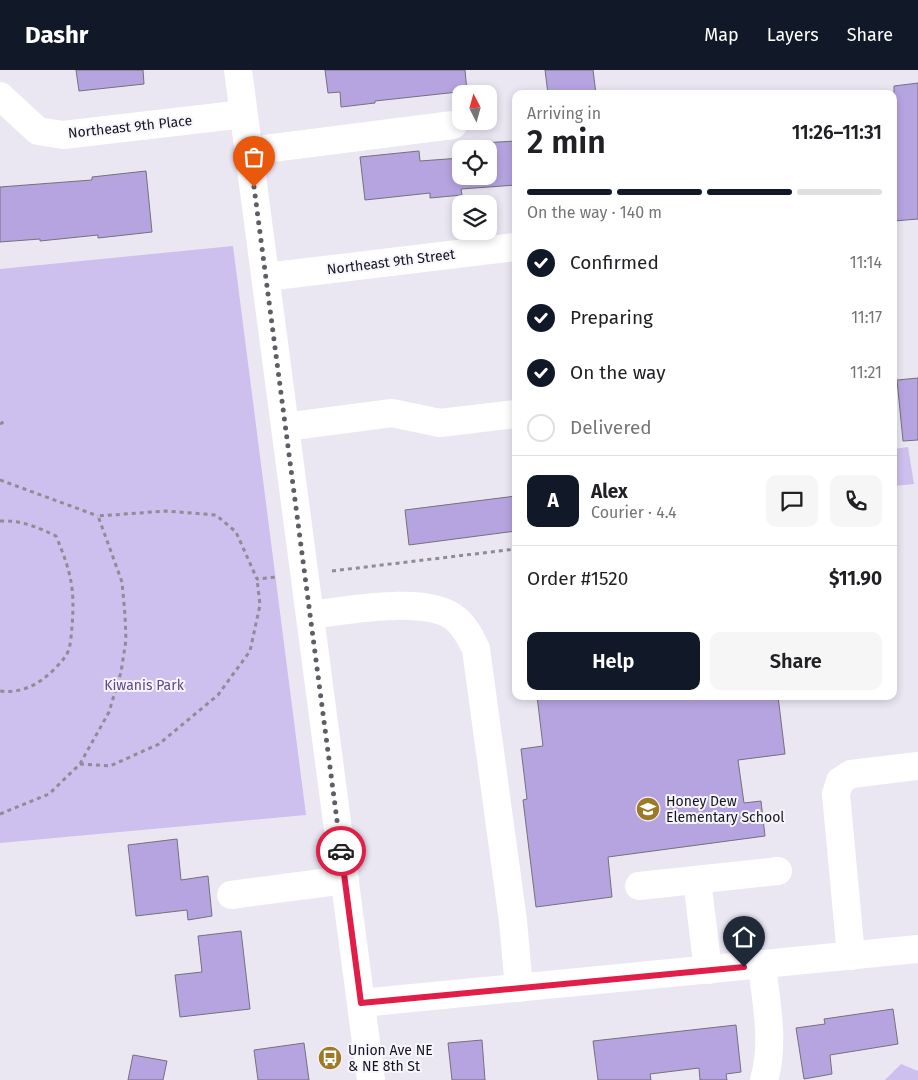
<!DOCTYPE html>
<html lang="en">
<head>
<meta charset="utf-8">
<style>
  body { margin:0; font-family:"Fira Sans",sans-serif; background:#f6f6f6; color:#202124; height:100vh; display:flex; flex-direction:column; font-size:19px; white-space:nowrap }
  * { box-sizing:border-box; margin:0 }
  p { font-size:16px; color:#757577 }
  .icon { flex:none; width:28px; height:28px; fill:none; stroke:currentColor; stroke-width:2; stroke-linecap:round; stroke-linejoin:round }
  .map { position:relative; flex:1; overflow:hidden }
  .drawer { position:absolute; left:512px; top:20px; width:385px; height:610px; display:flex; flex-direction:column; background:#fff; border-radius:10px; box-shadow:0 2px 8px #0003 }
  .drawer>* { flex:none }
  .needle { width:32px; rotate:354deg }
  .fabs { position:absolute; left:452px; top:15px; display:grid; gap:10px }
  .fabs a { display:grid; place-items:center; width:45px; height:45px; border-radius:10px; background:#fff; box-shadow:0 2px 8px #0003; font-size:25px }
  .pin { position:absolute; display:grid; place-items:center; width:42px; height:42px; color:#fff; margin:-51px -21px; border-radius:50% 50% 50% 0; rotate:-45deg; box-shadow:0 0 5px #0007 }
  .pin .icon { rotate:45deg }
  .courier { position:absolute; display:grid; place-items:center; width:50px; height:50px; margin:-25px; border:4px solid #e11d48; border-radius:50%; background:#fff; color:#222; box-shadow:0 1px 6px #0007 }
  .summary em { font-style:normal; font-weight:600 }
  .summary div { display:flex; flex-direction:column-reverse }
  .summary { display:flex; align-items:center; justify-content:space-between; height:85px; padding:0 15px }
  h1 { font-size:32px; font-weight:600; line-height:38px }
  .bar { display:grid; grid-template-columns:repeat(4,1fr); gap:8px 5px; align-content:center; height:60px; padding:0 15px }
  .bar i { height:6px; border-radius:4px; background:#e0e0e0 }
  .bar .active { background:#111827 }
  .bar p { grid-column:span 4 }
  .line { display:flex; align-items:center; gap:12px; padding:0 15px; border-top:1px solid #e0e0e0 }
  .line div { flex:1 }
  .round { display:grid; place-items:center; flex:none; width:52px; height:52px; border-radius:10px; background:#f6f6f6 }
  ol { padding:0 15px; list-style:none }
  li { display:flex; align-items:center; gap:15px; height:55px }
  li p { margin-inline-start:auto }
  li .icon { padding:5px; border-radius:50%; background:#111827; color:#fff; stroke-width:4 }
  li:last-child { color:#757577 }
  li i { width:28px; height:28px; border:2px solid #e0e0e0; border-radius:50% }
  .action { display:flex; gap:10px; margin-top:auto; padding:10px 15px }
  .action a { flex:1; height:58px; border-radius:10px; background:#111827; color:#fff; font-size:20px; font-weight:600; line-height:58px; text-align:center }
  .action a+a { background:#f6f6f6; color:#202124 }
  header { display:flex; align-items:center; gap:30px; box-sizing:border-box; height:70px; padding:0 25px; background:#111827; color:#fff }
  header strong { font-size:24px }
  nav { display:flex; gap:28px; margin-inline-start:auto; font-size:18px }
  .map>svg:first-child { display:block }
  .green { fill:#cdbfee }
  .building { fill:#b6a4e0; stroke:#74717c }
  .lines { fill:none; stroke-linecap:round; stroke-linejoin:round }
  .path { stroke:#8e8c94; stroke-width:3; stroke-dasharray:4 4; stroke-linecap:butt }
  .minor { stroke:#fff; stroke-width:28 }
  .done { stroke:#605e65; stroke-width:5; stroke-dasharray:0 9 }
  .route { stroke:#e11d48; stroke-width:6 }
  .labels { text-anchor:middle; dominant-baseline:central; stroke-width:4; stroke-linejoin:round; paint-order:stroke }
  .street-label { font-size:14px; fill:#161519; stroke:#f7f5ff }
  .park-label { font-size:14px; fill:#5f458e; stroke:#f7f5ff }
  .poi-label { font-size:14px; fill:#161519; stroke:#f7f5ff; text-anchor:start }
</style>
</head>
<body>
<header>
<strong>Dashr</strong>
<nav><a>Map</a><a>Layers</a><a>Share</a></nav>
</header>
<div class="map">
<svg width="918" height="1010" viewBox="0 0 918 1010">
  <rect width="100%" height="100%" fill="#eae7f3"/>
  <path class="green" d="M 233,176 L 306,745 L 0,773 L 0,199 Z
    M 908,377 L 914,414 L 894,416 L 894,379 Z
    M 901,994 L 918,1001 L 918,1010 L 885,1010 Z"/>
  <path class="building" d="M 76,0 L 143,0 L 144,14 L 79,21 Z
    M 325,0 L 465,0 L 467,21 L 375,31 L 375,33 L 341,37 L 340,22 L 328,23 Z
    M 545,0 L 593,0 L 596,24 L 548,24 Z
    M 918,13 L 918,149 L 894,151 L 894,16 Z
    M 516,71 L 516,115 L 461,119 L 462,125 L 430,128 L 430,123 L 365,130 L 360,87 L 419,81 L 420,91 L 461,88 L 461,106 L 489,106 L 489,79 L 482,79 L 482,73 Z
    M 146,101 L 152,162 L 98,168 L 98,165 L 40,171 L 40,169 L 0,172 L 0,117 L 92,110 L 92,107 Z
    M 918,308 L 918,370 L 903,371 L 897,310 Z
    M 516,426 L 516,461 L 409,475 L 405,440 Z
    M 537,626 L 778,626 L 785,684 L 738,690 L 744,733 L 761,731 L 765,766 L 608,787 L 612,827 L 536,837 L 523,730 L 527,729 L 521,679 L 543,676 Z
    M 177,769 L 181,810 L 208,806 L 212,846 L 188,850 L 187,840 L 136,846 L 128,775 Z
    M 241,861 L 250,939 L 180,947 L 175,905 L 202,902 L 198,866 Z
    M 893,939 L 898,974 L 830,985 L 832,1004 L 804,1009 L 796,958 L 825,954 L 824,949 Z
    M 736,955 L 741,1002 L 726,1004 L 727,1010 L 700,1010 L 699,998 L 650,1004 L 651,1010 L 598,1010 L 593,971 Z
    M 482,970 L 485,1010 L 452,1010 L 448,973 Z
    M 304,973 L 309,1010 L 258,1010 L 254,980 Z
    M 133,985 L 167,991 L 163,1010 L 128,1010 Z"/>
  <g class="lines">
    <path class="path" d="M 0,354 L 5,351
      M 0,410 L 98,446
      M 0,451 C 21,450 37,457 56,466 C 71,502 75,518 72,557 C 71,566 71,579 65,587 C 59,595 51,603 43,609 C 31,618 16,623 0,621
      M 332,501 L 516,479
      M 80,694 L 110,696 L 159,674 L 218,625 L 250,581 L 260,535 L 257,509
      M 0,744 L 49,724 L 80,694 L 109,642 L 121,602 L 126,570 L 125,545 L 122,512 L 98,446 L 166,441 L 216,445 L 236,462 L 257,509 L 276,507"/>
    <path class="minor" d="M 238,0 L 371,1010
      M 0,26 L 38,61 L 63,65 L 244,44
      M 249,81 L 453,55
      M 266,207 L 516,177
      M 285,357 L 392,343 L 440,353 L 516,344
      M 310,545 C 346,541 429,524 457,550 C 466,558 471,569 476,579 L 513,851 L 519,918
      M 697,810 L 708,900
      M 639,816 L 778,801
      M 231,825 L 345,810
      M 851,886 L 836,724 L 840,711 L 851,704 L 918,696
      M 762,895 C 766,932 775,973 764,1010
      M 361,933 L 918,879"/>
  </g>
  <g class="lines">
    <path class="done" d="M 254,117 L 341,781"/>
    <path class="route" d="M 341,781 L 361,933 L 744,897"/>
  </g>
  <defs>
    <g id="school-disc" transform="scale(1.25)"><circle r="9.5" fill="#9e7a26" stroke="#f7f5ff"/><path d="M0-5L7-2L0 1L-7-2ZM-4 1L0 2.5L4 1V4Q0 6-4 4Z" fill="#fff"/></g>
    <g id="bus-disc" transform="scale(1.25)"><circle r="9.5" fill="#9e7a26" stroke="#f7f5ff"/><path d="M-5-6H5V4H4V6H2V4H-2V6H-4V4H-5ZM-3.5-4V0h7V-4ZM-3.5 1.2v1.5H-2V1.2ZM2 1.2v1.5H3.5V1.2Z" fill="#fff"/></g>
  </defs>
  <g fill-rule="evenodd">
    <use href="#school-disc" x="648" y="739"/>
    <use href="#bus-disc" x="330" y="988"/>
  </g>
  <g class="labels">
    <g class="street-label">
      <text transform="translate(130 57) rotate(-6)">Northeast 9th Place</text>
      <text transform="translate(391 192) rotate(-7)">Northeast 9th Street</text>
    </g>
    <g class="park-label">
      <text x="144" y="615">Kiwanis Park</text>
    </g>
    <g class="poi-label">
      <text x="666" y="731">Honey Dew<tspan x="666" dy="16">Elementary School</tspan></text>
      <text x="348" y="980">Union Ave NE<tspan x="348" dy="16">&amp; NE 8th St</tspan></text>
    </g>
  </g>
</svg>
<div class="fabs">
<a><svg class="needle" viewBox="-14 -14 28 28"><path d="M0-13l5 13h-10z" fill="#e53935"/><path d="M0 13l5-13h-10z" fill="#757577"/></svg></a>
<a><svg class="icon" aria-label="locate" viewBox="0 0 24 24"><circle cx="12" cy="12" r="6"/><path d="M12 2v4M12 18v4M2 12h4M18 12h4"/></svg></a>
<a><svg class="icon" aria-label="layers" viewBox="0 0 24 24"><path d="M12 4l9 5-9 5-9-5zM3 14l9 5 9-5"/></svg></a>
</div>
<div class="pin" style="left:254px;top:117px;background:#ea580c"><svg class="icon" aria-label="bag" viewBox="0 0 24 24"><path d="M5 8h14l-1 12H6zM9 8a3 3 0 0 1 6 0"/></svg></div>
<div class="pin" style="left:744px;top:897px;background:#1f2937"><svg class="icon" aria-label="home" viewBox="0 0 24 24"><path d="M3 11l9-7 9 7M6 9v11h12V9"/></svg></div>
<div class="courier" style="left:341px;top:781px"><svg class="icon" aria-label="car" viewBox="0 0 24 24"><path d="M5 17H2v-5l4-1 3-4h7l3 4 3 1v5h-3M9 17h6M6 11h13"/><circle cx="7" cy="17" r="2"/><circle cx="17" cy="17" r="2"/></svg></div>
<section class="drawer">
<div class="summary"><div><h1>2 min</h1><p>Arriving in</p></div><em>11:26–11:31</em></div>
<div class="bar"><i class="active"></i><i class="active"></i><i class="active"></i><i></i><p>On the way · 140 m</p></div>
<ol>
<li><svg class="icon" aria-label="check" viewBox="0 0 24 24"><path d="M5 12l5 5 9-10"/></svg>Confirmed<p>11:14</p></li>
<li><svg class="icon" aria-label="check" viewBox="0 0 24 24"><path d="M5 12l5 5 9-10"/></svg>Preparing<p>11:17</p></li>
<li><svg class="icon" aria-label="check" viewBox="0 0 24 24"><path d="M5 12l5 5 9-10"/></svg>On the way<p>11:21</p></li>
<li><i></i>Delivered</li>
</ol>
<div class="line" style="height:90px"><b class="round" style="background:#111827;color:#fff">A</b><div><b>Alex</b><p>Courier · 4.4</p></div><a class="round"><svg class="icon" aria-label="chat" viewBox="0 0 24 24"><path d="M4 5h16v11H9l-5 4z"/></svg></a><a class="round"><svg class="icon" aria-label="phone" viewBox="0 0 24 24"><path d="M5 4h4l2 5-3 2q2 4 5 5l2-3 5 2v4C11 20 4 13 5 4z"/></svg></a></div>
<div class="line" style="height:65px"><div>Order #1520</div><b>$11.90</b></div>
<div class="action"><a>Help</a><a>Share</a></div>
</section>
</div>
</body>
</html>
